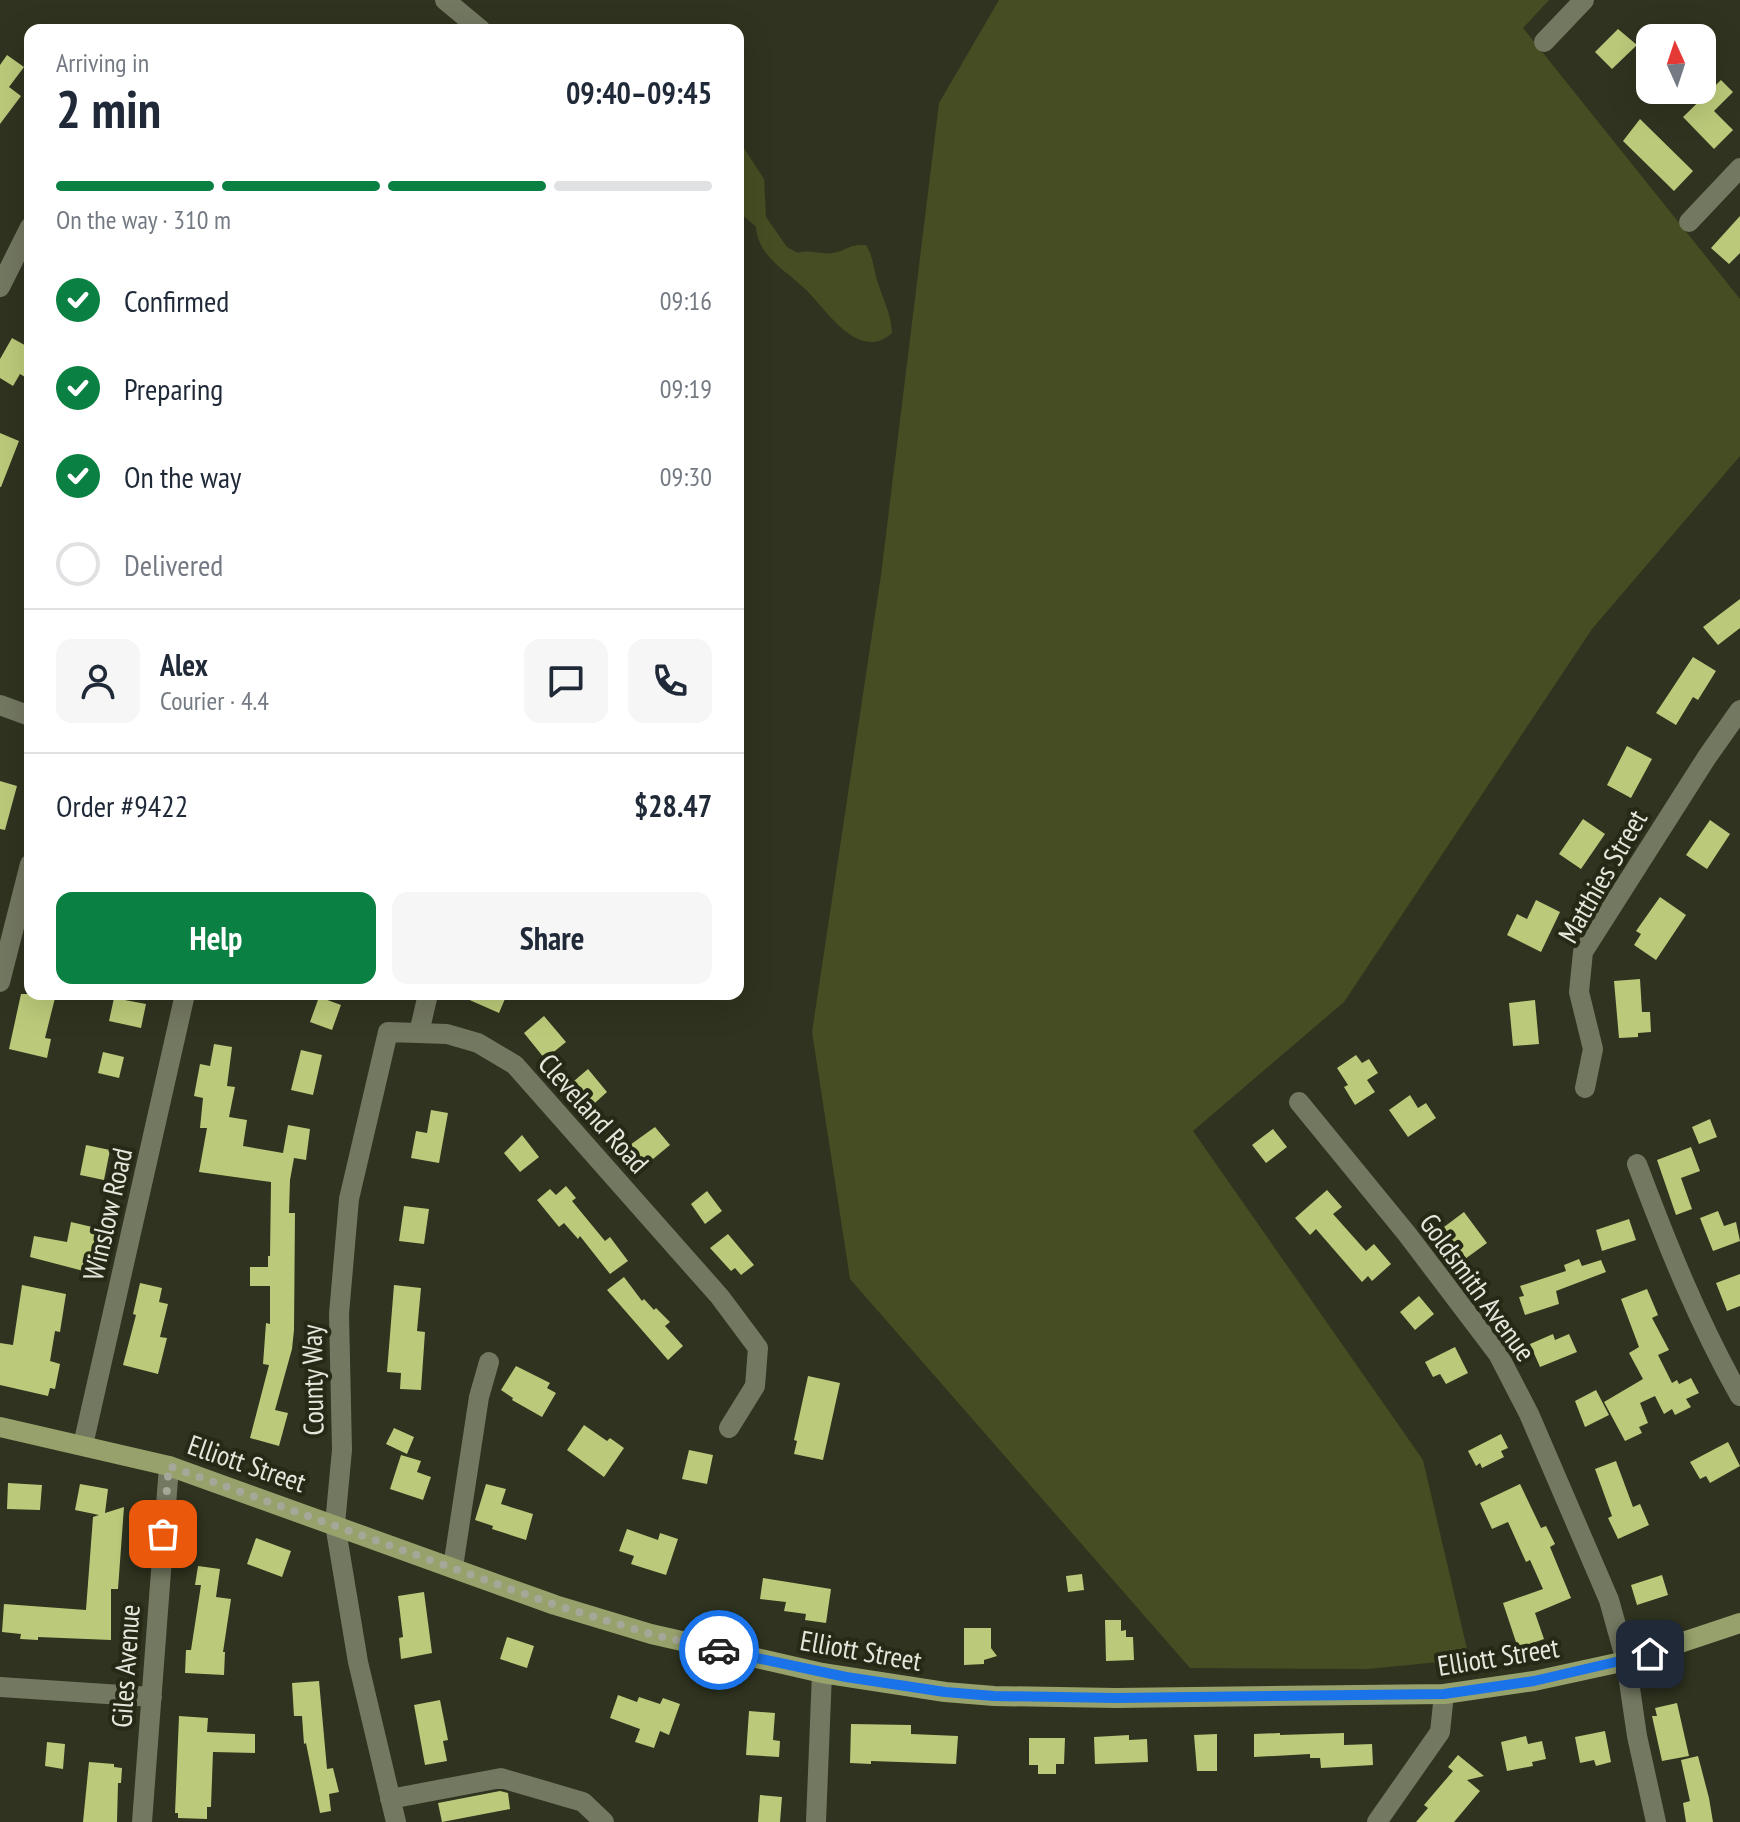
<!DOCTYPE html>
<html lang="en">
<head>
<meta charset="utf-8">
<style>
  body { margin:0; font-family:"PT Sans Narrow",sans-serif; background:#f6f6f7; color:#1f2937; height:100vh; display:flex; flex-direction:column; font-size:30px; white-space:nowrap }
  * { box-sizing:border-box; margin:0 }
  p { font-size:26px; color:#747a83 }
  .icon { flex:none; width:44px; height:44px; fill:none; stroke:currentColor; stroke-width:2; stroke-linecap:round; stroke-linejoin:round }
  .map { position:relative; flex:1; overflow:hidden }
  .panel { position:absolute; left:24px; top:24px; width:720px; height:976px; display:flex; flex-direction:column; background:#fff; border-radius:16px; box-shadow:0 8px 32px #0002 }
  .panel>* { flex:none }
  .needle { width:52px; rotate:357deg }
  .buttons { position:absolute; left:1636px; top:24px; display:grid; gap:16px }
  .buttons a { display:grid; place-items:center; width:80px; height:80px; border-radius:16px; background:#fff; box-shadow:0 8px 32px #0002; font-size:40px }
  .pin { position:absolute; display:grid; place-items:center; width:68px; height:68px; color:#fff; margin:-34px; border-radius:16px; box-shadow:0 4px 12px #0006 }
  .courier { position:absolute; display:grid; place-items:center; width:80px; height:80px; margin:-40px; border:6px solid #1a73e8; border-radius:50%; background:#fff; color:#222; box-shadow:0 2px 10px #0007 }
  .summary em { font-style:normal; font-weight:800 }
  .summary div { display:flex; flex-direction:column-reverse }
  .summary { display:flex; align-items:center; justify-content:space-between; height:136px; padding:0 32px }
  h1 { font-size:52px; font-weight:800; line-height:60px }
  .bar { display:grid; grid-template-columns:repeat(4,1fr); gap:12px 8px; align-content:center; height:96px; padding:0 32px }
  .bar i { height:10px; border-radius:6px; background:#e0e1e3 }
  .bar .active { background:#0b8043 }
  .bar p { grid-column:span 4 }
  .line { display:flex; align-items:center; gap:20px; padding:0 32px; border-top:2px solid #e0e1e3 }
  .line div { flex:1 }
  .round { display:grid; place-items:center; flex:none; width:84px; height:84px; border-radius:16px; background:#f6f6f7 }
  ol { padding:0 32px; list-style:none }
  li { display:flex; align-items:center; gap:24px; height:88px }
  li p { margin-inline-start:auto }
  li .icon { padding:8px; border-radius:50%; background:#0b8043; color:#fff; stroke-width:4 }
  li:last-child { color:#747a83 }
  li i { width:44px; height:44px; border:4px solid #e0e1e3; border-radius:50% }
  .cta { display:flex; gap:16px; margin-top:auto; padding:16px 32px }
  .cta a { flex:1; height:92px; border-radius:16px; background:#0b8043; color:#fff; font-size:32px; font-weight:800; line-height:92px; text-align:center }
  .cta a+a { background:#f6f6f7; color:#1f2937 }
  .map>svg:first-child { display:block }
  .green { fill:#464d23 }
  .building { fill:#bbca7a }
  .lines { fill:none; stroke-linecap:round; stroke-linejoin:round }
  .minor { stroke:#737861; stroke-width:20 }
  .major { stroke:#97a16b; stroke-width:20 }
  .done { stroke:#a5a899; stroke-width:8; stroke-dasharray:0 14.4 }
  .route { stroke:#1a73e8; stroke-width:10 }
  .labels { text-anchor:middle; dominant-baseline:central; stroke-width:8; stroke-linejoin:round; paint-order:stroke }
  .street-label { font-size:28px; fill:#e4e7db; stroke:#252916 }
</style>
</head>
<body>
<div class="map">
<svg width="1740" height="1822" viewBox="0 0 1740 1822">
  <rect width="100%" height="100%" fill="#2f331f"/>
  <path class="green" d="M 999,0 L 1549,0 L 1523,28 L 1740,299 L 1740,456 L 1592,629 L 1344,1002 L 1193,1131 L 1423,1460 L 1467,1649 L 1449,1661 L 1368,1669 L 1190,1668 L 850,1279 L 812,1032 L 881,575 L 939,103 Z
    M 738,139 L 764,179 L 766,217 L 787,247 L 798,253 C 810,249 821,255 833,253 C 848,250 848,244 866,245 C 874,258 873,269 878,283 C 884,302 891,313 892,333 C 858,364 825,307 804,288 C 784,269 758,256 756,227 L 738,211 Z"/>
  <path class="building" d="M 1618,29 L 1637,45 L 1612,69 L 1595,52 Z
    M 7,55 L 24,67 L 9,87 L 21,96 L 0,124 L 0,65 Z
    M 1721,80 L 1733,92 L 1714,111 L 1733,130 L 1714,149 L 1683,117 Z
    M 1640,119 L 1693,171 L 1674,191 L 1623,141 Z
    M 1740,216 L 1740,253 L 1729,264 L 1711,248 Z
    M 12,338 L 30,348 L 30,380 L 20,374 L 13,386 L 0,378 L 0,359 Z
    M 0,433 L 19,441 L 1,487 L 0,487 Z
    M 1740,599 L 1740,628 L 1718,645 L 1703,627 Z
    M 1693,657 L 1716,671 L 1698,700 L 1693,697 L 1676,725 L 1656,713 Z
    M 1627,746 L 1652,759 L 1631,798 L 1607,785 Z
    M 0,781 L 17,786 L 5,830 L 0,829 Z
    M 1583,819 L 1605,834 L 1581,869 L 1559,854 Z
    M 1710,820 L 1730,834 L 1707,869 L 1686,855 Z
    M 1660,897 L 1686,915 L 1656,960 L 1634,945 L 1641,934 L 1636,931 Z
    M 1536,900 L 1560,912 L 1541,952 L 1507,935 L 1517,914 L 1527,919 Z
    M 1640,979 L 1642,1012 L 1650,1012 L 1651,1032 L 1638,1033 L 1638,1037 L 1619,1038 L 1614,981 Z
    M 21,994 L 56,994 L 45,1038 L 51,1039 L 47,1058 L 9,1049 Z
    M 456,994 L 507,994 L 499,1013 Z
    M 319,997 L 341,1005 L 332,1030 L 310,1022 Z
    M 114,998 L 146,1004 L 141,1028 L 109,1021 Z
    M 1535,1000 L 1539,1044 L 1513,1046 L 1509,1003 Z
    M 544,1016 L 566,1042 L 545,1059 L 524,1033 Z
    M 214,1044 L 232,1047 L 227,1086 L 235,1087 L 229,1117 L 247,1120 L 243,1146 L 283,1153 L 288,1125 L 310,1129 L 306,1160 L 294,1158 L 290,1180 L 289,1213 L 295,1213 L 294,1330 L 292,1349 L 275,1410 L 288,1413 L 279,1446 L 250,1438 L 269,1365 L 263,1364 L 266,1323 L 270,1324 L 270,1286 L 250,1286 L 250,1267 L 268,1267 L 268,1256 L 270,1256 L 271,1182 L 199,1172 L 207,1128 L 200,1128 L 203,1098 L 194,1096 L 200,1064 L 210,1066 Z
    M 301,1050 L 322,1055 L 313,1095 L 291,1090 Z
    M 103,1052 L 124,1057 L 119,1078 L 98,1073 Z
    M 1356,1055 L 1362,1063 L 1369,1059 L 1378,1073 L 1367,1080 L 1375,1092 L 1355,1105 L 1344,1087 L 1348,1085 L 1337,1068 Z
    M 588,1069 L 607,1092 L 587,1110 L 567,1087 Z
    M 1410,1095 L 1418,1108 L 1426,1103 L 1436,1118 L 1408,1137 L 1389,1110 Z
    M 431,1110 L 448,1113 L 439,1163 L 411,1158 L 416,1131 L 427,1133 Z
    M 1710,1119 L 1717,1137 L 1699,1144 L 1692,1127 Z
    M 655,1127 L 670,1145 L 647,1164 L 644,1160 L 637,1166 L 623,1150 Z
    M 1273,1129 L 1287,1147 L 1266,1163 L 1252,1145 Z
    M 522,1135 L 539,1157 L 520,1172 L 504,1153 Z
    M 86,1145 L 110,1150 L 104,1180 L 80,1175 Z
    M 1691,1147 L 1700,1171 L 1681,1178 L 1692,1209 L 1676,1215 L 1657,1160 Z
    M 566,1186 L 576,1198 L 572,1201 L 605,1241 L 610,1237 L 628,1261 L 610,1274 L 580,1236 L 578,1239 L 564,1223 L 559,1227 L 537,1200 L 550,1189 L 556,1195 Z
    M 1327,1190 L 1342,1207 L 1333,1214 L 1366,1251 L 1374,1244 L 1391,1264 L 1372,1281 L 1368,1276 L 1362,1282 L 1316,1229 L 1310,1235 L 1295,1218 Z
    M 707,1191 L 722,1211 L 705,1224 L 691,1204 Z
    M 404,1206 L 429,1209 L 424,1244 L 399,1241 Z
    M 1718,1211 L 1724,1226 L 1736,1222 L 1740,1241 L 1713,1251 L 1700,1218 Z
    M 1464,1212 L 1487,1243 L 1465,1259 L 1444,1227 Z
    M 1629,1219 L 1636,1240 L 1602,1251 L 1596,1230 Z
    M 71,1222 L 105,1230 L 95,1274 L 30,1257 L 34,1236 L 67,1242 Z
    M 728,1234 L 754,1265 L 741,1275 L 735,1268 L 731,1271 L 710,1248 Z
    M 1579,1259 L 1582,1266 L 1601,1260 L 1606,1272 L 1556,1291 L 1559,1304 L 1525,1315 L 1519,1297 L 1524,1296 L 1520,1286 L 1566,1271 L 1564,1265 Z
    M 1740,1274 L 1740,1306 L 1727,1311 L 1716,1283 Z
    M 624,1277 L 642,1301 L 644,1299 L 654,1310 L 656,1308 L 670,1322 L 665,1326 L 683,1346 L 668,1360 L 607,1290 Z
    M 140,1283 L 162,1288 L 159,1302 L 168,1304 L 160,1337 L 167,1338 L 158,1374 L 123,1365 L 136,1315 L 133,1314 Z
    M 22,1285 L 66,1294 L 60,1332 L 55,1331 L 50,1361 L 60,1364 L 55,1389 L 50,1388 L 48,1396 L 0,1385 L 0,1343 L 13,1345 Z
    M 394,1285 L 421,1288 L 417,1331 L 425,1332 L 421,1390 L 400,1389 L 401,1373 L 387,1372 Z
    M 1647,1289 L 1658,1315 L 1652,1318 L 1669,1350 L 1658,1355 L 1672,1383 L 1677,1380 L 1679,1384 L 1691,1378 L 1699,1393 L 1686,1399 L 1691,1407 L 1675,1415 L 1672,1409 L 1664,1414 L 1655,1396 L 1640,1403 L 1648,1423 L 1639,1427 L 1642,1433 L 1625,1441 L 1604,1402 L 1643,1379 L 1629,1353 L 1639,1347 L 1621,1299 Z
    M 1419,1296 L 1434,1314 L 1415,1330 L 1400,1312 Z
    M 1553,1334 L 1555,1340 L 1569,1334 L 1577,1352 L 1540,1367 L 1530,1344 Z
    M 1455,1347 L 1468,1373 L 1446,1384 L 1440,1374 L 1433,1377 L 1425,1362 Z
    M 516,1366 L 550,1383 L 547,1388 L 556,1393 L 542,1417 L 512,1400 L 513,1398 L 501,1390 Z
    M 808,1376 L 840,1383 L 823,1460 L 794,1454 L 797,1441 L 794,1440 Z
    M 1596,1390 L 1609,1415 L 1585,1427 L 1575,1401 Z
    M 584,1425 L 607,1441 L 610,1438 L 624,1448 L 604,1477 L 567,1450 Z
    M 394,1428 L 414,1437 L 407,1454 L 386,1444 Z
    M 1501,1434 L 1508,1448 L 1501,1451 L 1504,1457 L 1482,1468 L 1480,1463 L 1476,1466 L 1468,1451 Z
    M 1728,1442 L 1740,1466 L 1710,1483 L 1706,1476 L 1700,1479 L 1690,1462 Z
    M 689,1450 L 713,1455 L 707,1484 L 682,1479 Z
    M 401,1455 L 421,1461 L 417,1472 L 431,1477 L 423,1500 L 390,1489 Z
    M 1616,1461 L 1633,1507 L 1640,1504 L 1649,1525 L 1618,1539 L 1608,1518 L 1612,1516 L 1595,1469 Z
    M 8,1483 L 42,1485 L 40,1510 L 7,1509 Z
    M 80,1484 L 108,1489 L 105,1513 L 124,1507 L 118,1589 L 111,1589 L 111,1640 L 38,1637 L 38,1640 L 20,1639 L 21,1634 L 2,1632 L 4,1604 L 86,1610 L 93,1517 L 99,1515 L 75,1510 Z
    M 486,1484 L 506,1489 L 501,1504 L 533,1514 L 526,1540 L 492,1529 L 493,1526 L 475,1520 Z
    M 1520,1484 L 1541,1528 L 1546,1526 L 1555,1544 L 1550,1547 L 1571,1598 L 1535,1613 L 1544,1639 L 1518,1648 L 1503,1603 L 1543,1589 L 1530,1560 L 1526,1562 L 1508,1522 L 1492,1529 L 1480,1503 Z
    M 627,1529 L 658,1540 L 660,1533 L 678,1539 L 666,1575 L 631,1564 L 634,1556 L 619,1551 Z
    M 256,1538 L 291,1551 L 282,1577 L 247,1564 Z
    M 198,1566 L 220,1569 L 216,1597 L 231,1599 L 223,1652 L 225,1652 L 224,1675 L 185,1673 L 186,1650 L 191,1650 L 201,1585 L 195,1585 Z
    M 1082,1574 L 1084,1590 L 1068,1592 L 1066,1576 Z
    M 1662,1575 L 1668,1595 L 1637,1605 L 1631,1585 Z
    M 763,1578 L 831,1589 L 826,1623 L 805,1620 L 806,1614 L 784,1611 L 786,1602 L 760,1599 Z
    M 424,1592 L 432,1653 L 401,1659 L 399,1638 L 403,1637 L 398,1596 Z
    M 1105,1620 L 1121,1620 L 1121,1631 L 1126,1630 L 1126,1637 L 1133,1637 L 1134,1660 L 1106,1661 Z
    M 964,1628 L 991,1628 L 991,1648 L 997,1656 L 984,1660 L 984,1664 L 964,1665 Z
    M 507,1637 L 534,1646 L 527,1668 L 500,1659 Z
    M 319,1681 L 327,1769 L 333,1768 L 339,1792 L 329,1794 L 331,1811 L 320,1813 L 306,1743 L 304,1744 L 302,1716 L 294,1716 L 292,1683 Z
    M 618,1695 L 637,1702 L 639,1697 L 660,1704 L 663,1698 L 680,1704 L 669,1735 L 660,1731 L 654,1748 L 635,1742 L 640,1729 L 610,1718 Z
    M 440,1700 L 448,1740 L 443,1741 L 447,1761 L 425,1765 L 414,1705 Z
    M 1677,1703 L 1689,1756 L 1662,1761 L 1652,1716 L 1657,1716 L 1655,1708 Z
    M 749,1711 L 775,1713 L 773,1740 L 780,1741 L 779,1757 L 746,1755 Z
    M 179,1716 L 208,1718 L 207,1732 L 255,1734 L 255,1753 L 213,1752 L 211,1807 L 207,1807 L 207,1819 L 178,1818 L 178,1813 L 175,1813 Z
    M 851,1724 L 911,1725 L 911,1734 L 958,1736 L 956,1764 L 871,1761 L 871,1764 L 850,1763 Z
    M 1605,1731 L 1611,1762 L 1596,1766 L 1594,1760 L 1580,1763 L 1575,1737 Z
    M 1280,1733 L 1280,1735 L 1344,1733 L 1344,1745 L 1372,1744 L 1373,1765 L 1321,1768 L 1320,1758 L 1310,1758 L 1310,1754 L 1254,1757 L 1254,1734 Z
    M 1217,1734 L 1217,1771 L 1197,1771 L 1194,1735 Z
    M 1129,1735 L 1129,1740 L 1147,1739 L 1148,1762 L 1095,1764 L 1094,1737 Z
    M 1526,1736 L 1528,1744 L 1542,1741 L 1546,1759 L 1532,1762 L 1533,1766 L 1507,1771 L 1501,1742 Z
    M 1029,1738 L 1065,1738 L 1064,1764 L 1056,1764 L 1056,1774 L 1038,1774 L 1038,1765 L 1029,1765 Z
    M 47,1742 L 65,1744 L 63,1769 L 45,1766 Z
    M 1458,1755 L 1484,1776 L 1467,1780 L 1480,1791 L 1454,1822 L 1416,1822 L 1428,1808 L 1424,1805 L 1453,1771 L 1448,1767 Z
    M 1698,1756 L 1709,1798 L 1713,1822 L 1686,1822 L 1683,1803 L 1690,1801 L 1681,1760 Z
    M 89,1762 L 114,1764 L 114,1767 L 122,1768 L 121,1783 L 118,1783 L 117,1822 L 83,1822 Z
    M 500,1791 L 508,1793 L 510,1809 L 442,1822 L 438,1803 Z
    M 760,1795 L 782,1797 L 780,1822 L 758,1822 Z"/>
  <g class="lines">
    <path class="minor" d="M 445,0 L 481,30
      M 1544,42 L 1584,0
      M 1689,222 L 1740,168
      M 0,287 L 30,227
      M 0,705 L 30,716
      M 0,982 L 30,864
      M 419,1033 L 428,994
      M 1585,1088 L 1593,1049 L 1579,992 L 1583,952 L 1707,757 L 1740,710
      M 1299,1102 L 1407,1234 L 1473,1321 L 1498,1354 L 1529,1414 L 1609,1600 L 1626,1661 L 1637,1736 L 1656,1822
      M 1637,1164 C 1667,1244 1698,1322 1740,1396
      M 83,1445 L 185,994
      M 453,1567 L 479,1397 L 489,1362
      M 0,1687 L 152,1697
      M 390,1799 L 501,1778 L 583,1802 L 604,1822
      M 142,1822 L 169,1466
      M 396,1822 L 358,1662 L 335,1524 L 342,1450 L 339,1314 L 349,1199 L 388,1032 L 447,1034 L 478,1043 L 515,1065 L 720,1297 L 758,1348 L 755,1386 L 729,1428
      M 816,1822 L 822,1673
      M 1377,1822 L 1440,1732 L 1444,1694"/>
    <path class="major" d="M 0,1427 L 169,1466 L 555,1605 L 651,1634 L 822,1673 L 945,1692 L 994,1696 L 1116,1698 L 1444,1694 L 1534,1681 L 1626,1661 L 1740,1623"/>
  </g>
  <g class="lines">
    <path class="done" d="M 163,1534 L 169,1466 L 555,1605 L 651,1634 L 719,1650"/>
    <path class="route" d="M 719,1650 L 846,1677 L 945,1692 L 994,1696 L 1116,1698 L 1444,1694 L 1534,1681 L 1650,1654"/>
  </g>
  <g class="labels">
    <g class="street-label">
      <text transform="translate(1602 876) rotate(-60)">Matthies Street</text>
      <text transform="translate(594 1113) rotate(48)">Cleveland Road</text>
      <text transform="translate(107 1214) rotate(-77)">Winslow Road</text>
      <text transform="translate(1478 1287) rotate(54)">Goldsmith Avenue</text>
      <text transform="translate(312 1380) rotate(-91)">County Way</text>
      <text transform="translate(247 1463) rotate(19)">Elliott Street</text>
      <text transform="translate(861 1650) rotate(10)">Elliott Street</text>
      <text transform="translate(1498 1656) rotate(-9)">Elliott Street</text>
      <text transform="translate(125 1666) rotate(-86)">Giles Avenue</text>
    </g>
  </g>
</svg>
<div class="buttons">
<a><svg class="needle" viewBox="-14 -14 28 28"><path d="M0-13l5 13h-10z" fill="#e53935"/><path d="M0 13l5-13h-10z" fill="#747a83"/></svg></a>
</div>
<div class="pin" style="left:163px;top:1534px;background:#ea580c"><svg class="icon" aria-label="bag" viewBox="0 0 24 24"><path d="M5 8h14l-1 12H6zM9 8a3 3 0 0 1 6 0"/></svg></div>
<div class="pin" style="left:1650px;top:1654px;background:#1f2937"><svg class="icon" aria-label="home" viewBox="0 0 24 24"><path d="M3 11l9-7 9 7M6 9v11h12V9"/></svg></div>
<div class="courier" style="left:719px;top:1650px"><svg class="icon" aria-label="car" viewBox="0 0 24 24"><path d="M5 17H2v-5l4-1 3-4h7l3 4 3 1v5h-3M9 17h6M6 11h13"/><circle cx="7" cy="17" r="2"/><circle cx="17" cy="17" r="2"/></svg></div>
<section class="panel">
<div class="summary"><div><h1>2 min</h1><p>Arriving in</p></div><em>09:40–09:45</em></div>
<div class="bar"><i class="active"></i><i class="active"></i><i class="active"></i><i></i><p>On the way · 310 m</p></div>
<ol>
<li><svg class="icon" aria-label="check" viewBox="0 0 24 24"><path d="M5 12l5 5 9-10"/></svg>Confirmed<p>09:16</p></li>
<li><svg class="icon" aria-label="check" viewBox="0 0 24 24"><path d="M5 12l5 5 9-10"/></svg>Preparing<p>09:19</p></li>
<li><svg class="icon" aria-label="check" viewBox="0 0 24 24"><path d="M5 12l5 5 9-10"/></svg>On the way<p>09:30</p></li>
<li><i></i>Delivered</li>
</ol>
<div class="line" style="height:144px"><a class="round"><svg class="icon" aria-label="person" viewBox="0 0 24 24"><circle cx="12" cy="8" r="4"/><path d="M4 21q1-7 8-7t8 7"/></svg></a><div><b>Alex</b><p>Courier · 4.4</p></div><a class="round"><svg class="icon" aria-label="chat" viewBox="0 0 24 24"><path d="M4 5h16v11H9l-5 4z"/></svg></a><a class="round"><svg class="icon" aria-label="phone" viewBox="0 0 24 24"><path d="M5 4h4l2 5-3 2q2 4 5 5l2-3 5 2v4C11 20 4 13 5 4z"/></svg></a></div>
<div class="line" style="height:104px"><div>Order #9422</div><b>$28.47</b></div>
<div class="cta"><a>Help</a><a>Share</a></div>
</section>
</div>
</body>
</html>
